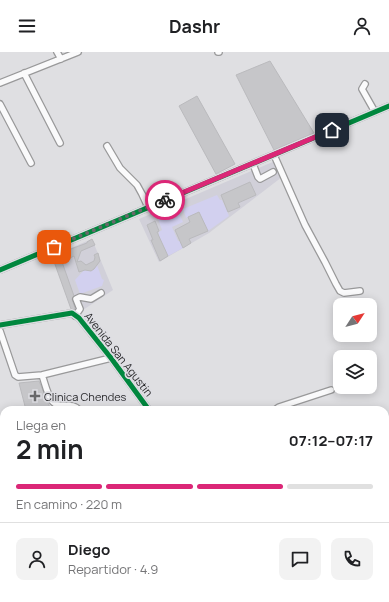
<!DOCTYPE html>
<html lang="es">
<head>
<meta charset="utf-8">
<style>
  body { margin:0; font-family:Manrope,sans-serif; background:#f2f2f2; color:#202124; height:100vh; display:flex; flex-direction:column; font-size:15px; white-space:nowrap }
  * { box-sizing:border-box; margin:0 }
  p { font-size:13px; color:#757577 }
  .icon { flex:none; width:22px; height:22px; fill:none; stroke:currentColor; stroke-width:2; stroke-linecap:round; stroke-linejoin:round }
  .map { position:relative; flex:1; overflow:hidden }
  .panel { position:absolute; left:0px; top:354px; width:389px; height:196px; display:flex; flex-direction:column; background:#fff; border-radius:12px 12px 0 0; box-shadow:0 2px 10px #0003 }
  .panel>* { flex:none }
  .needle { width:26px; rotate:54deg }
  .buttons { position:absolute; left:333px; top:246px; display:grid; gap:8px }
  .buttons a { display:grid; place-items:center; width:44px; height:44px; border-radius:8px; background:#fff; box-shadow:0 2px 10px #0003; font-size:20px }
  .pin { position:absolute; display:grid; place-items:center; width:34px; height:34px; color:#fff; margin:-17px; border-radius:8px; box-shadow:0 2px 6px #0006 }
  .courier { position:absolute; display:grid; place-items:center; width:40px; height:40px; margin:-20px; border:3px solid #db2777; border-radius:50%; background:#fff; color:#222; box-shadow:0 1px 5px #0007 }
  .summary em { font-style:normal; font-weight:700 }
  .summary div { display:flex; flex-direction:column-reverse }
  .summary { display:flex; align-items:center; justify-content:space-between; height:68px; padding:0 16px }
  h1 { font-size:26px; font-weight:700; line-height:30px }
  .bar { display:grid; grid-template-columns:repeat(4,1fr); gap:6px 4px; align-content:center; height:48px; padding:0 16px }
  .bar i { height:5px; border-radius:3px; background:#e0e0e0 }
  .bar .current { background:#db2777 }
  .bar p { grid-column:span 4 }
  .line { display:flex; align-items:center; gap:10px; padding:0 16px; border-top:1px solid #e0e0e0 }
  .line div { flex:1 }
  .round { display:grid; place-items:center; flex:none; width:42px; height:42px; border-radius:8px; background:#f2f2f2 }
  header { display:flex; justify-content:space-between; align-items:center; height:52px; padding:0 16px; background:#fff; font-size:18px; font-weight:700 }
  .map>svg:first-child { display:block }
  .built { fill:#d1d0d9 }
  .green { fill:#d2d0ef }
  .building { fill:#c6c6c9; stroke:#bababd }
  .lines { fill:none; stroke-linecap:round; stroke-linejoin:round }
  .minor-casing { stroke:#99999a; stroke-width:8 }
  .major-casing { stroke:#99999a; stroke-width:9 }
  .minor { stroke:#fafafb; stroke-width:5.5 }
  .major { stroke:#fafafb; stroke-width:7 }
  .cycleway-casing { stroke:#dedee3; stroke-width:8 }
  .cycleway { stroke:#00873e; stroke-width:5 }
  .done { stroke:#68686a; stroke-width:4; stroke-dasharray:0 7.2 }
  .route { stroke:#db2777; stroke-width:5 }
  .poi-dot { fill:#68686a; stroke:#dedee3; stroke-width:1.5 }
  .labels { text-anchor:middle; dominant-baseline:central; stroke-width:3.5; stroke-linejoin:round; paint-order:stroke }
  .street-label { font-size:11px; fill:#28282a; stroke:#dedee3 }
  .poi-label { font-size:11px; fill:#28282a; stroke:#dedee3; text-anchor:start }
</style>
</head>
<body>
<header><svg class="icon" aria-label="menu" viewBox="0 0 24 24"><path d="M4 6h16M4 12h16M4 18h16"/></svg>Dashr<svg class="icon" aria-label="person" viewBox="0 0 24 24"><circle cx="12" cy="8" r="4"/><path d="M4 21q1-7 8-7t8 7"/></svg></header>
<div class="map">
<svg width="389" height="550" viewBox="0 0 389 550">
  <rect width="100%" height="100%" fill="#dfdfe2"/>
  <path class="built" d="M 275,109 L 282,125 L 209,181 L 159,210 L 139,167 Z
    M 92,187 L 113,238 L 80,260 L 78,258 L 72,257 L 52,204 Z
    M 0,380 L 4,397 L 4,441 L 0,440 Z"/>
  <path class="green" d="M 217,143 L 220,148 L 222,148 L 229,164 L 208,179 L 199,160 L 186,166 L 183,157 Z
    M 178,159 L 183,170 L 172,175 L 178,189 L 180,189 L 183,196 L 168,204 L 159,185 L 159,180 L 162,178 L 158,167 Z
    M 97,213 L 102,227 L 104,228 L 102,234 L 80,242 L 75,228 L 84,218 L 91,219 Z"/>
  <path class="building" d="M 270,9 L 314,81 L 274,98 L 236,23 Z
    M 197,44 L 235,112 L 216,122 L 179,54 Z
    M 250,130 L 256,143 L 238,151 L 240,155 L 228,160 L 221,143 Z
    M 199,160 L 208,179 L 189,187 L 191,191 L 183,196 L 175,178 L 190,170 L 188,165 Z
    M 155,169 L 159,179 L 157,180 L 168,204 L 160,209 L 151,188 L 153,188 L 147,173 Z
    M 92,187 L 95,193 L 81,199 L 77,210 L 81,209 L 86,213 L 94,209 L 95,205 L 94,203 L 98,201 L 100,209 L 94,217 L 91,219 L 85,218 L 79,220 L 74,204 L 62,210 L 74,244 L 72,247 L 75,256 L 74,258 L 71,257 L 52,204 L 87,191 L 87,190 Z
    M 39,329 L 51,358 L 26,358 L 19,331 Z"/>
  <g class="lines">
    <g class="minor-casing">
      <path id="minor" d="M 57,0 L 61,7
        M 218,0 L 219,0
        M 24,21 L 60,91
        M 0,31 L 78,0
        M 365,32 L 362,37 L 375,60
        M 0,52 L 31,111
        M 107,94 L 120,116 L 137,133 L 142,142 L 148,155
        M 274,103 L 305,173 L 325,210 L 336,232 L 340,239 L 344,241 L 360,239
        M 253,112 L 258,125 L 260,127 L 273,120
        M 0,218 L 389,54
        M 75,264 L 80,257 L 76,247 L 80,245 L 91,247 L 101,241
        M 0,273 L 72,261 L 79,266 L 111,306 L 149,358
        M 0,279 L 15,323 L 18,325 L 42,323 L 111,306
        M 42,323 C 45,331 47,343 53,350 C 60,358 72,349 79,358
        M 275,358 L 279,355 L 331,338
        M 385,426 L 388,425
        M 0,430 L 4,429
        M 0,446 L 4,448
        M 0,479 L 4,480
        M 0,504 L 4,502
        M 385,504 L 389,502
        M 264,546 L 272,550"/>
    </g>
    <g class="major-casing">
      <path id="major" d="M 0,457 L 4,458
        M 385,515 L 389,516"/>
    </g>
    <use href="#minor" class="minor"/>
    <use href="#major" class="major"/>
    <g class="cycleway-casing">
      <path id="cycleway" d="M 0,218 L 389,54
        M 0,273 L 72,261 L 79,266 L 111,306 L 149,358"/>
    </g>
    <use href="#cycleway" class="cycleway"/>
  </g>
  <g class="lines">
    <path class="done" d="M 54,195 L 165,148"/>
    <path class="route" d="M 165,148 L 332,78"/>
  </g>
  <path class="poi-dot" d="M33 338h4v4h4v4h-4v4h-4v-4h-4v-4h4z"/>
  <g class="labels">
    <g class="street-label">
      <text transform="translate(119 302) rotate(52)">Avenida San Agustin</text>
    </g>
    <g class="poi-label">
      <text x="44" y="344">Clinica Chendes</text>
    </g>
  </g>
</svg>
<div class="buttons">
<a><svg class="needle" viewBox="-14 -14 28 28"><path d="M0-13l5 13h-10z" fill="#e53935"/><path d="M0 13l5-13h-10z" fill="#757577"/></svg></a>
<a><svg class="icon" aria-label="layers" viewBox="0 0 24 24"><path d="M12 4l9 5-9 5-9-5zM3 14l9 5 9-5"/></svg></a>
</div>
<div class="pin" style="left:54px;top:195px;background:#ea580c"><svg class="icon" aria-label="bag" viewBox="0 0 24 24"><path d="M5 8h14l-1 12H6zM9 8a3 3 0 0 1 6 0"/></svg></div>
<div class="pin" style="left:332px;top:78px;background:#1f2937"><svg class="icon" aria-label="home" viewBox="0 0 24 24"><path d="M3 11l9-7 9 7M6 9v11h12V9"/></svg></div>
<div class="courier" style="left:165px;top:148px"><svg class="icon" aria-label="bike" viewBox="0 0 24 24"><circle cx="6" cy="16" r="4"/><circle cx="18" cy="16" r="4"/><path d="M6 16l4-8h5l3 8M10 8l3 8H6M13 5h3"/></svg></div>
<section class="panel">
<div class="summary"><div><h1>2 min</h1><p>Llega en</p></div><em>07:12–07:17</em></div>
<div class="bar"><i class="current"></i><i class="current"></i><i class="current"></i><i></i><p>En camino · 220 m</p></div>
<div class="line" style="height:72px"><a class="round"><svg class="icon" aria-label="person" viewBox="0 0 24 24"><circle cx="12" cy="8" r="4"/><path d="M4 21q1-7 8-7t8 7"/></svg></a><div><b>Diego</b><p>Repartidor · 4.9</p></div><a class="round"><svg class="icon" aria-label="chat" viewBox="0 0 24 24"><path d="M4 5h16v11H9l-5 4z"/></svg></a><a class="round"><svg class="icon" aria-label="phone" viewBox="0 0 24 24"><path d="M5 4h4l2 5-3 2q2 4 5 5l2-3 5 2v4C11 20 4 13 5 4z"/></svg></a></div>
</section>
</div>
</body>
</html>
